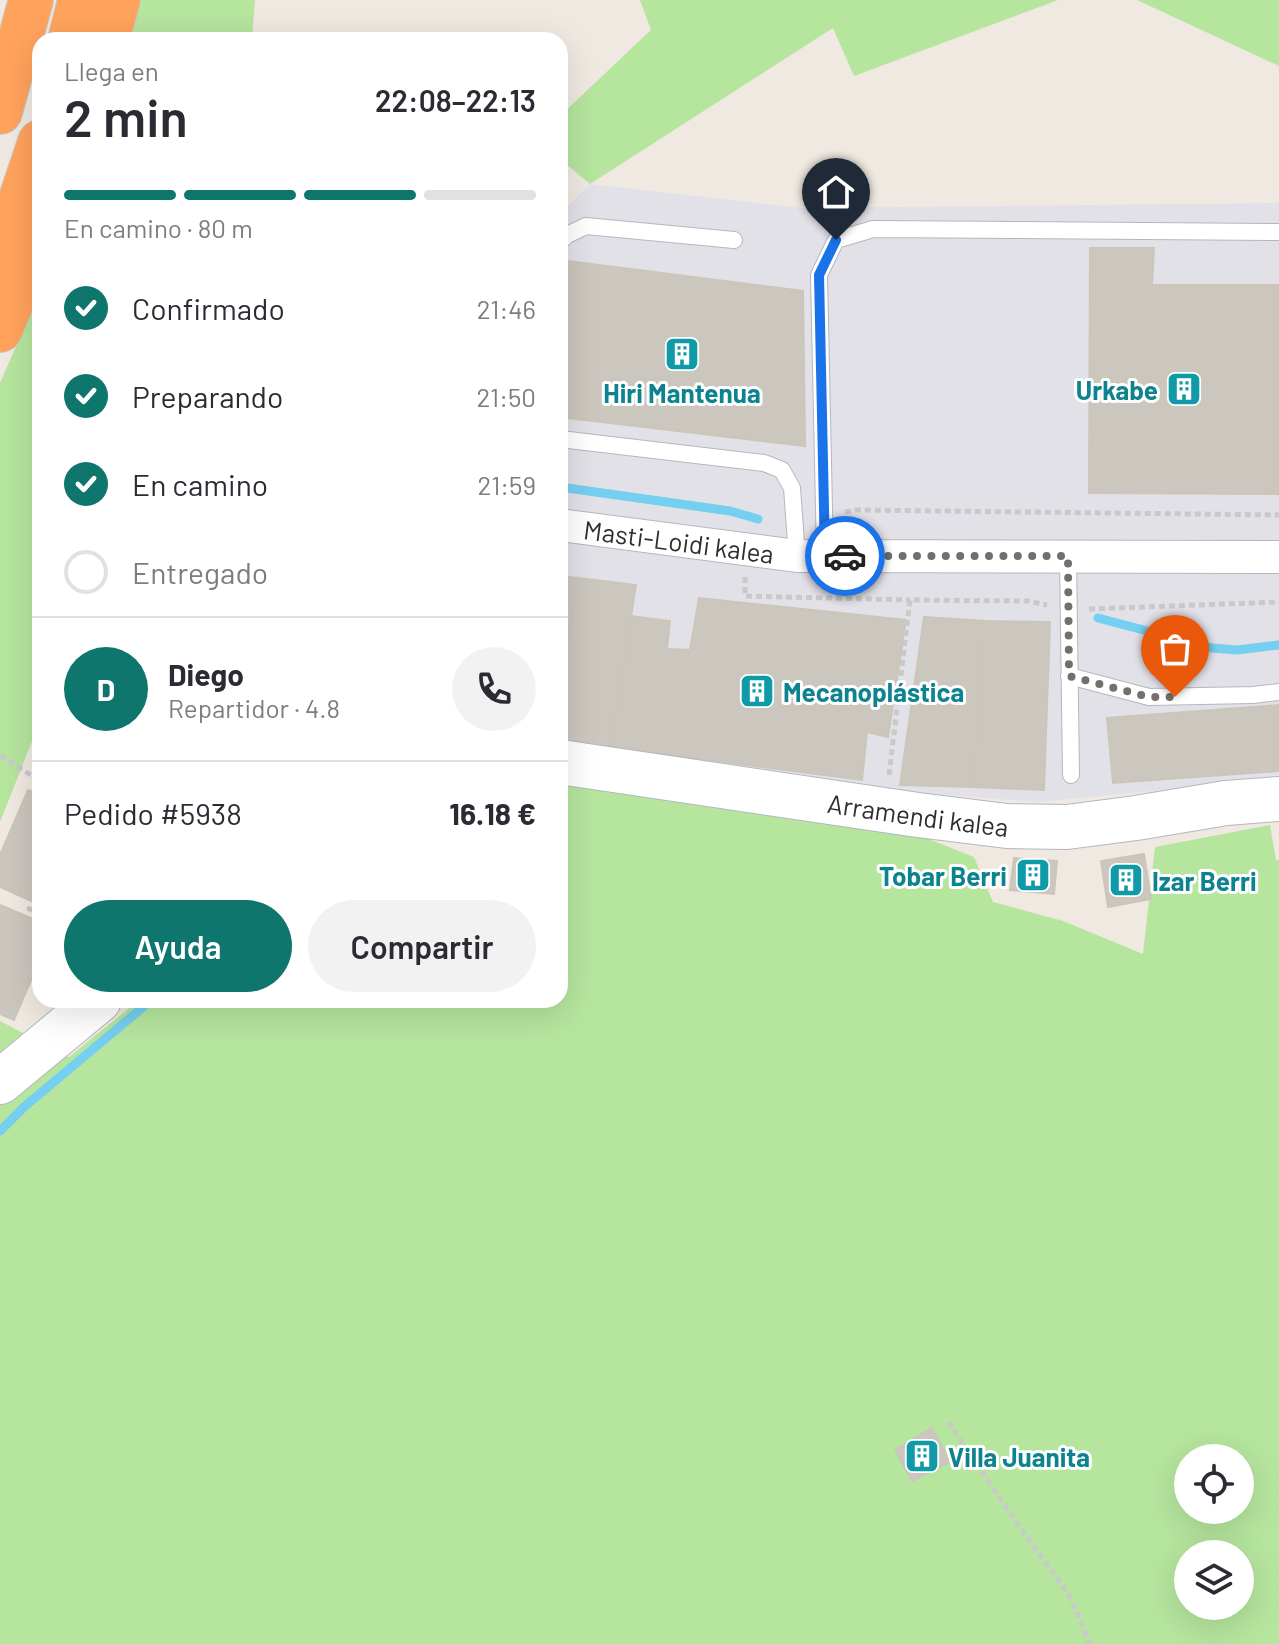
<!DOCTYPE html>
<html lang="es">
<head>
<meta charset="utf-8">
<style>
  body { margin:0; font-family:Barlow,sans-serif; background:#f2f2f3; color:#2b2b33; height:100vh; display:flex; flex-direction:column; font-size:30px; white-space:nowrap }
  * { box-sizing:border-box; margin:0 }
  p { font-size:26px; color:#7c7c81 }
  .icon { flex:none; width:44px; height:44px; fill:none; stroke:currentColor; stroke-width:2; stroke-linecap:round; stroke-linejoin:round }
  .map { position:relative; flex:1; overflow:hidden }
  .panel { position:absolute; left:32px; top:32px; width:536px; height:976px; display:flex; flex-direction:column; background:#fff; border-radius:24px; box-shadow:0 8px 32px #0002 }
  .panel>* { flex:none }
  .buttons { position:absolute; left:1174px; top:1444px; display:grid; gap:16px }
  .buttons a { display:grid; place-items:center; width:80px; height:80px; border-radius:50%; background:#fff; box-shadow:0 8px 32px #0002; font-size:40px }
  .pin { position:absolute; display:grid; place-items:center; width:68px; height:68px; color:#fff; margin:-82px -34px; border-radius:50% 50% 50% 0; rotate:-45deg; box-shadow:0 0 8px #0007 }
  .pin .icon { rotate:45deg }
  .courier { position:absolute; display:grid; place-items:center; width:80px; height:80px; margin:-40px; border:6px solid #1a73e8; border-radius:50%; background:#fff; color:#222; box-shadow:0 2px 10px #0007 }
  .overview em { font-style:normal; font-weight:600 }
  .overview div { display:flex; flex-direction:column-reverse }
  .overview { display:flex; align-items:center; justify-content:space-between; height:136px; padding:0 32px }
  h1 { font-size:52px; font-weight:600; line-height:60px }
  .bar { display:grid; grid-template-columns:repeat(4,1fr); gap:12px 8px; align-content:center; height:96px; padding:0 32px }
  .bar i { height:10px; border-radius:6px; background:#e1e1e2 }
  .bar .current { background:#0f766e }
  .bar p { grid-column:span 4 }
  .line { display:flex; align-items:center; gap:20px; padding:0 32px; border-top:2px solid #e1e1e2 }
  .line div { flex:1 }
  .round { display:grid; place-items:center; flex:none; width:84px; height:84px; border-radius:42px; background:#f2f2f3 }
  ol { padding:0 32px; list-style:none }
  li { display:flex; align-items:center; gap:24px; height:88px }
  li p { margin-inline-start:auto }
  li .icon { padding:8px; border-radius:50%; background:#0f766e; color:#fff; stroke-width:4 }
  li:last-child { color:#7c7c81 }
  li i { width:44px; height:44px; border:4px solid #e1e1e2; border-radius:50% }
  .button { display:flex; gap:16px; margin-top:auto; padding:16px 32px }
  .button a { flex:1; height:92px; border-radius:48px; background:#0f766e; color:#fff; font-size:32px; font-weight:600; line-height:92px; text-align:center }
  .button a+a { background:#f2f2f3; color:#2b2b33 }
  .map>svg:first-child { display:block }
  .industrial { fill:#e3e1e8 }
  .green { fill:#b6e59e; fill-rule:evenodd }
  .lines { fill:none; stroke-linecap:round; stroke-linejoin:round }
  .stream { stroke:#75cff0; stroke-width:9 }
  .building { fill:#cbc7bf; stroke:#cbc5ba; stroke-width:2 }
  .lane-casing { stroke:#b4b7c1; stroke-width:18 }
  .street-casing { stroke:#b4b7c1; stroke-width:34 }
  .secondary-casing { stroke:#b4b7c1; stroke-width:46 }
  .highway-casing { stroke:#c9c9c9; stroke-width:46 }
  .path { stroke:#c9c9c9; stroke-width:5; stroke-dasharray:6 4; stroke-linecap:butt }
  .lane { stroke:#fff; stroke-width:16 }
  .street { stroke:#fff; stroke-width:32 }
  .secondary { stroke:#fff; stroke-width:44 }
  .highway { stroke:#ffa35c; stroke-width:44 }
  .done { stroke:#726f6d; stroke-width:8; stroke-dasharray:0 14.4 }
  .route { stroke:#1a73e8; stroke-width:10 }
  .labels { text-anchor:middle; dominant-baseline:central; stroke-width:6; stroke-linejoin:round; paint-order:stroke }
  .culture-label { font-size:26px; font-weight:bold; fill:#0d838f; stroke:#fff; text-anchor:start }
  .street-label { font-size:26px; fill:#2e2e2e; stroke:#fff }
</style>
</head>
<body>
<div class="map">
<svg width="1279" height="1644" viewBox="0 0 1279 1644">
  <rect width="100%" height="100%" fill="#efe9e1"/>
  <path class="industrial" d="M 590,184 L 802,208 L 1279,203 L 1279,784 L 1174,789 L 1038,802 L 828,786 L 560,746 L 560,214 Z"/>
  <path class="green" d="M 141,0 L 255,0 L 252,40 L 129,40 Z
    M 640,0 L 1058,0 L 854,76 L 833,28 L 590,184 L 560,159 L 560,116 L 651,30 Z
    M 1137,0 L 1279,0 L 1279,66 Z
    M 40,291 L 40,721 L 0,822 L 0,383 Z
    M 560,781 L 911,832 L 974,857 L 993,902 L 1063,921 L 1143,954 L 1155,847 L 1270,825 L 1276,860 L 1279,860 L 1279,1644 L 0,1644 L 0,1021 L 69,1057 L 139,1000 L 560,1000 ZM 1188,1458 L 1240,1458 L 1240,1510 L 1188,1510 ZM 1188,1554 L 1240,1554 L 1240,1606 L 1188,1606 Z"/>
  <g class="lines">
    <path class="stream" d="M 560,487 L 730,511 L 758,519
      M 1098,618 L 1212,648 L 1237,650 L 1279,645
      M 0,1131 L 24,1107 L 149,1002"/>
  </g>
  <path class="building" d="M 1090,248 L 1154,248 L 1152,285 L 1279,285 L 1279,494 L 1089,493 Z
    M 560,260 L 803,291 L 805,446 L 560,417 Z
    M 560,576 L 578,578 L 560,692 Z
    M 578,578 L 636,585 L 610,747 L 560,741 L 560,692 Z
    M 699,598 L 906,620 L 888,737 L 867,732 L 862,780 L 610,747 L 632,616 L 670,621 L 667,649 L 690,650 Z
    M 924,617 L 985,621 L 973,787 L 900,785 Z
    M 985,621 L 1050,622 L 1044,790 L 973,787 Z
    M 1279,705 L 1279,771 L 1113,783 L 1107,718 Z
    M 28,790 L 40,795 L 40,905 L 0,887 L 0,855 Z
    M 1144,854 L 1151,899 L 1108,907 L 1101,861 Z
    M 1014,858 L 1057,861 L 1054,894 L 1010,890 Z
    M 0,905 L 40,922 L 40,959 L 14,1020 L 0,1014 Z
    M 932,1428 L 950,1462 L 912,1481 L 895,1450 Z"/>
  <g class="lines">
    <g class="lane-casing">
      <path id="lane" d="M 560,242 L 567,235 L 586,226 L 734,240
        M 560,439 L 764,463 L 782,470 L 792,488 L 797,556
        M 825,556 L 819,275 L 836,240 L 873,229 L 1279,232
        M 1068,556 L 1071,775
        M 1069,676 L 1149,697 L 1253,695 L 1279,692"/>
    </g>
    <g class="street-casing">
      <g id="street">
        <path id="s1" d="M 560,525 L 797,556 L 1279,557"/>
      </g>
    </g>
    <g class="secondary-casing">
      <g id="secondary">
        <path id="s2" d="M 560,762 L 918,815 L 1007,826 L 1067,827 L 1136,818 L 1226,803 L 1279,799"/>
        <path d="M 0,1082 L 99,1000"/>
      </g>
    </g>
    <g class="highway-casing">
      <path id="highway" d="M 70,40 L 80,0
        M 107,40 L 118,0
        M 0,112 L 31,0
        M 0,261 L 40,142
        M 0,330 L 40,236"/>
    </g>
    <path class="path" d="M 845,512 L 856,510 L 1279,515
      M 745,577 L 745,596 L 910,600
      M 1089,609 L 1279,602
      M 0,756 C 16,763 23,774 40,778
      M 889,775 L 910,600 L 1028,601 L 1047,605
      M 27,908 L 40,913
      M 948,1422 L 1014,1519 L 1069,1595 L 1090,1644"/>
    <use href="#lane" class="lane"/>
    <use href="#street" class="street"/>
    <use href="#secondary" class="secondary"/>
    <use href="#highway" class="highway"/>
  </g>
  <g class="lines">
    <path class="done" d="M 845,556 L 1068,556 L 1069,676 L 1149,697 L 1175,697"/>
    <path class="route" d="M 836,240 L 819,275 L 825,556 L 845,556"/>
  </g>
  <defs>
    <g id="building-square" transform="scale(1.8)"><rect x="-9" y="-9" width="18" height="18" rx="4" fill="#0f9aa8" stroke="#fff"/><path d="M-4-6H4V6H1V3H-1V6H-4ZM-2.5-4.3h1.7v1.8h-1.7ZM.8-4.3h1.7v1.8H.8ZM-2.5-1h1.7V.8h-1.7ZM.8-1h1.7V.8H.8Z" fill="#fff"/></g>
  </defs>
  <g fill-rule="evenodd">
    <use href="#building-square" x="682" y="354"/>
    <use href="#building-square" x="1184" y="389"/>
    <use href="#building-square" x="757" y="691"/>
    <use href="#building-square" x="1033" y="875"/>
    <use href="#building-square" x="1126" y="880"/>
    <use href="#building-square" x="922" y="1456"/>
  </g>
  <g class="labels">
    <g class="culture-label">
      <text x="1158" y="389" text-anchor="end">Urkabe</text>
      <text x="682" y="392" text-anchor="middle">Hiri Mantenua</text>
      <text x="783" y="691">Mecanoplástica</text>
      <text x="1007" y="875" text-anchor="end">Tobar Berri</text>
      <text x="1152" y="880">Izar Berri</text>
      <text x="948" y="1456">Villa Juanita</text>
    </g>
    <g class="street-label">
      <text stroke="none"><textPath href="#s1" startOffset="120">Masti-Loidi kalea</textPath></text>
      <text stroke="none"><textPath href="#s2" startOffset="362">Arramendi kalea</textPath></text>
    </g>
  </g>
</svg>
<div class="buttons">
<a><svg class="icon" aria-label="locate" viewBox="0 0 24 24"><circle cx="12" cy="12" r="6"/><path d="M12 2v4M12 18v4M2 12h4M18 12h4"/></svg></a>
<a><svg class="icon" aria-label="layers" viewBox="0 0 24 24"><path d="M12 4l9 5-9 5-9-5zM3 14l9 5 9-5"/></svg></a>
</div>
<div class="pin" style="left:1175px;top:697px;background:#ea580c"><svg class="icon" aria-label="bag" viewBox="0 0 24 24"><path d="M5 8h14l-1 12H6zM9 8a3 3 0 0 1 6 0"/></svg></div>
<div class="pin" style="left:836px;top:240px;background:#1f2937"><svg class="icon" aria-label="home" viewBox="0 0 24 24"><path d="M3 11l9-7 9 7M6 9v11h12V9"/></svg></div>
<div class="courier" style="left:845px;top:556px"><svg class="icon" aria-label="car" viewBox="0 0 24 24"><path d="M5 17H2v-5l4-1 3-4h7l3 4 3 1v5h-3M9 17h6M6 11h13"/><circle cx="7" cy="17" r="2"/><circle cx="17" cy="17" r="2"/></svg></div>
<section class="panel">
<div class="overview"><div><h1>2 min</h1><p>Llega en</p></div><em>22:08–22:13</em></div>
<div class="bar"><i class="current"></i><i class="current"></i><i class="current"></i><i></i><p>En camino · 80 m</p></div>
<ol>
<li><svg class="icon" aria-label="check" viewBox="0 0 24 24"><path d="M5 12l5 5 9-10"/></svg>Confirmado<p>21:46</p></li>
<li><svg class="icon" aria-label="check" viewBox="0 0 24 24"><path d="M5 12l5 5 9-10"/></svg>Preparando<p>21:50</p></li>
<li><svg class="icon" aria-label="check" viewBox="0 0 24 24"><path d="M5 12l5 5 9-10"/></svg>En camino<p>21:59</p></li>
<li><i></i>Entregado</li>
</ol>
<div class="line" style="height:144px"><b class="round" style="background:#0f766e;color:#fff">D</b><div><b>Diego</b><p>Repartidor · 4.8</p></div><a class="round"><svg class="icon" aria-label="phone" viewBox="0 0 24 24"><path d="M5 4h4l2 5-3 2q2 4 5 5l2-3 5 2v4C11 20 4 13 5 4z"/></svg></a></div>
<div class="line" style="height:104px"><div>Pedido #5938</div><b>16.18 €</b></div>
<div class="button"><a>Ayuda</a><a>Compartir</a></div>
</section>
</div>
</body>
</html>
